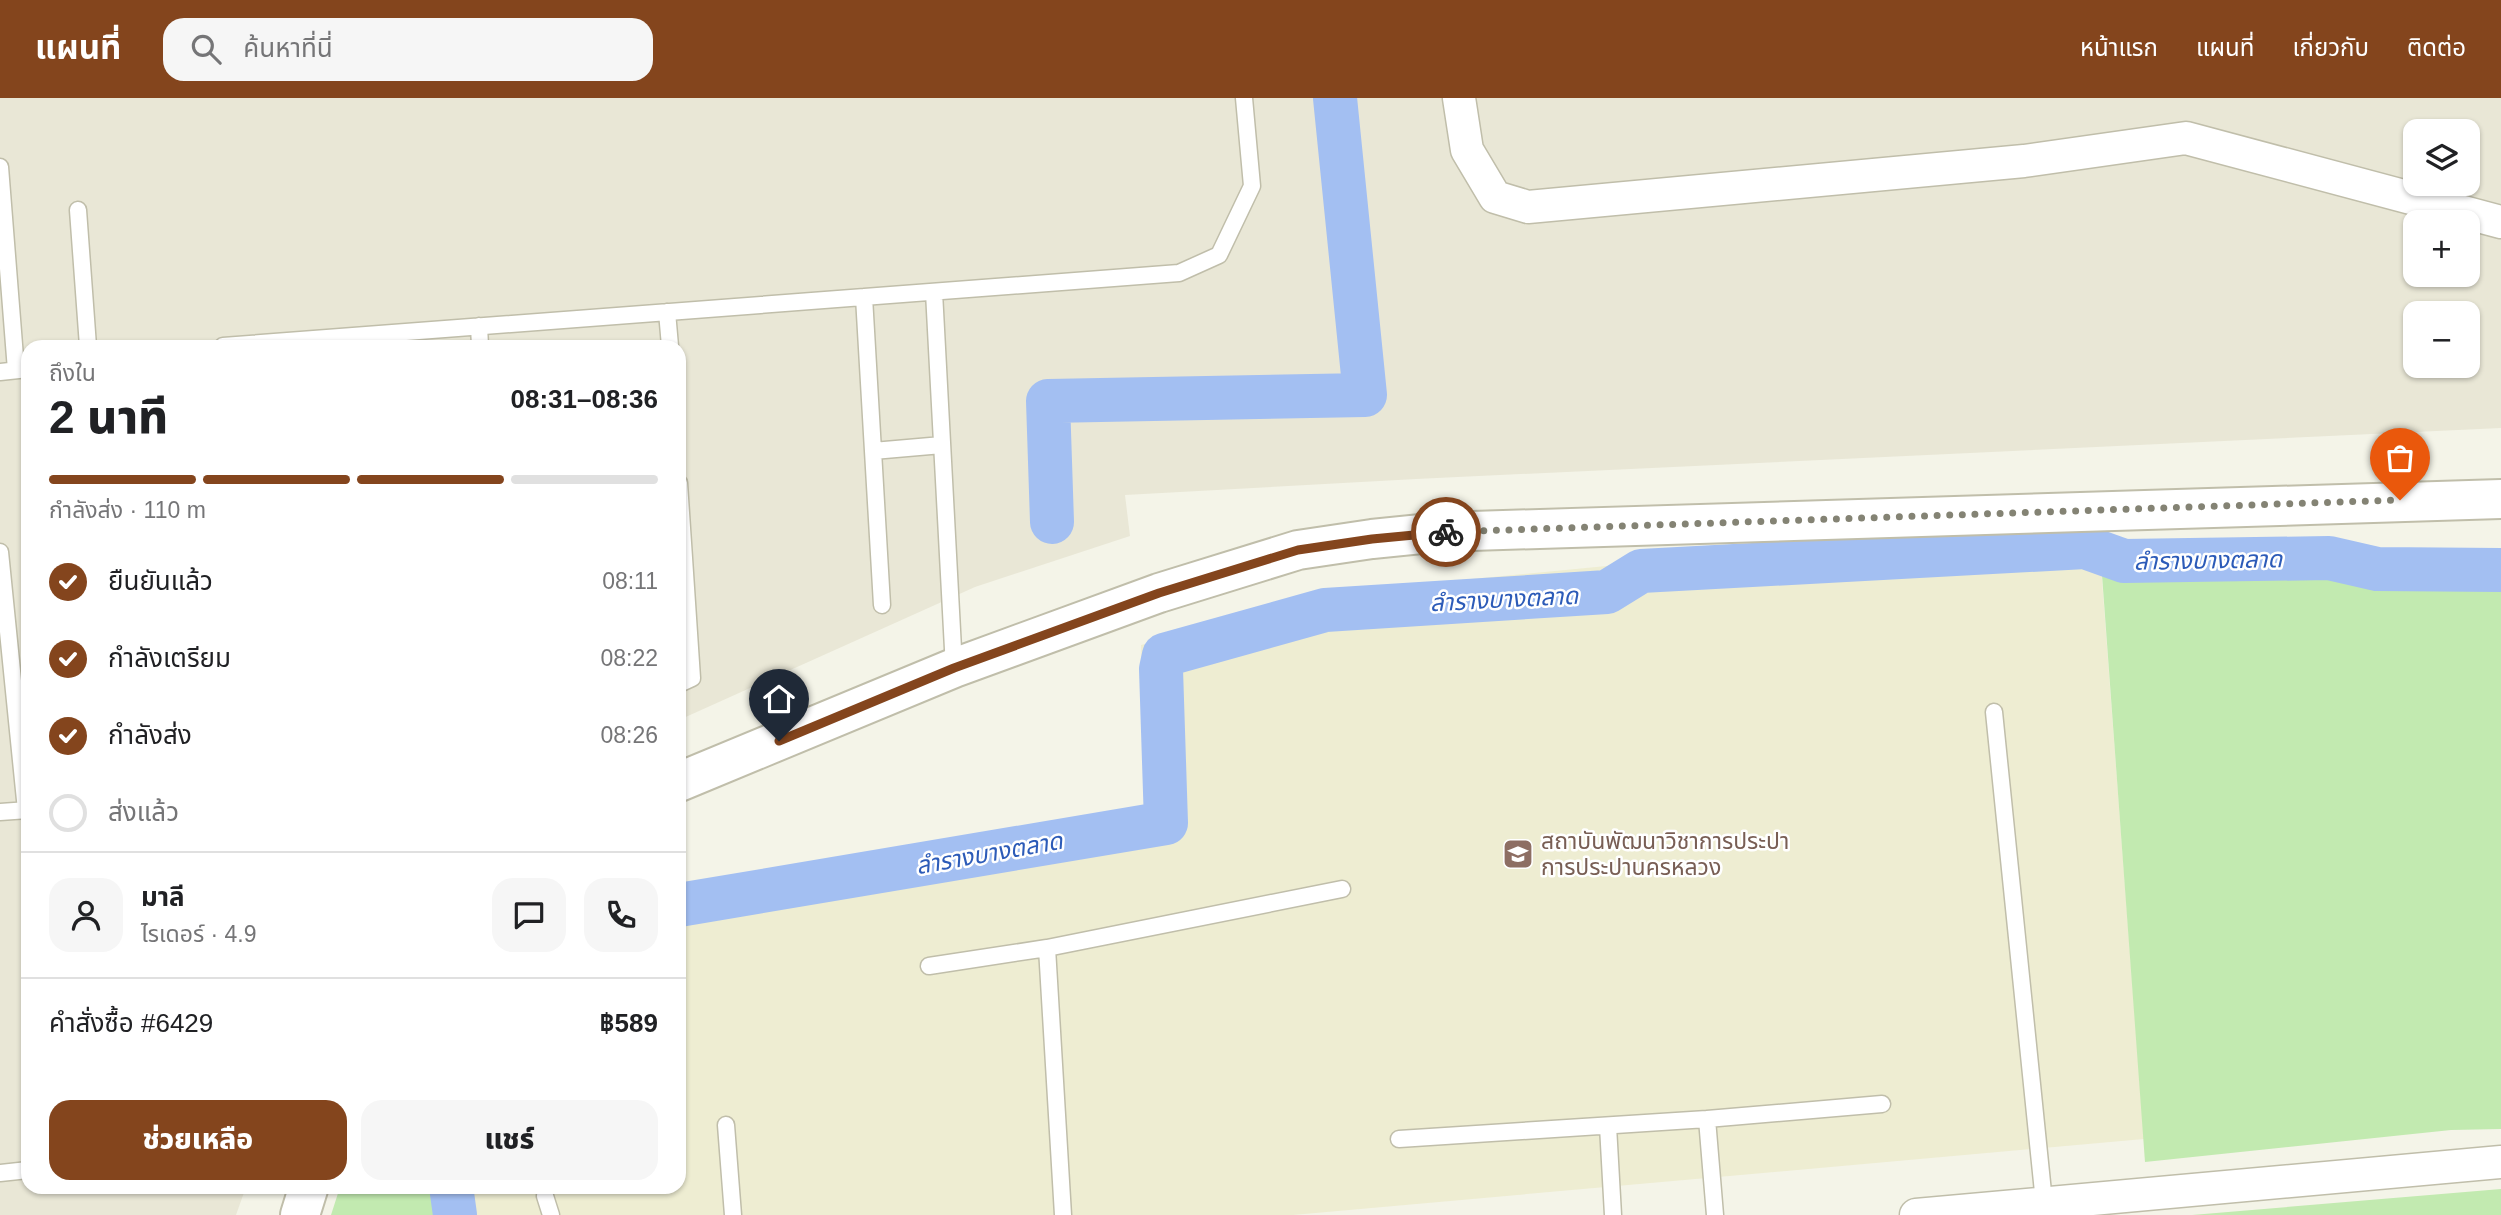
<!DOCTYPE html>
<html lang="th">
<head>
<meta charset="utf-8">
<style>
  body { margin:0; font-family:Arial,"Noto Sans Thai",sans-serif; background:#f6f6f6; color:#202124; height:100vh; display:flex; flex-direction:column; font-size:26px; white-space:nowrap }
  * { box-sizing:border-box; margin:0 }
  p { font-size:23px; color:#757577 }
  .icon { flex:none; width:38px; height:38px; fill:none; stroke:currentColor; stroke-width:2; stroke-linecap:round; stroke-linejoin:round }
  .map { position:relative; flex:1; overflow:hidden }
  .side { position:absolute; left:21px; top:242px; width:665px; height:854px; display:flex; flex-direction:column; background:#fff; border-radius:21px; box-shadow:0 2px 5px #0004 }
  .side>* { flex:none }
  .fabs { position:absolute; left:2403px; top:21px; display:grid; gap:14px }
  .fabs a { display:grid; place-items:center; width:77px; height:77px; border-radius:14px; background:#fff; box-shadow:0 2px 5px #0004; font-size:35px }
  .pin { position:absolute; display:grid; place-items:center; width:60px; height:60px; color:#fff; margin:-72px -30px; border-radius:50% 50% 50% 0; rotate:-45deg; box-shadow:0 0 7px #0007 }
  .pin .icon { rotate:45deg }
  .courier { position:absolute; display:grid; place-items:center; width:70px; height:70px; margin:-35px; border:5px solid #84451d; border-radius:50%; background:#fff; color:#222; box-shadow:0 2px 9px #0007 }
  .head em { font-style:normal; font-weight:800 }
  .head div { display:flex; flex-direction:column-reverse }
  .head { display:flex; align-items:center; justify-content:space-between; height:119px; padding:0 28px }
  h1 { font-size:46px; font-weight:800; line-height:52px }
  .bar { display:grid; grid-template-columns:repeat(4,1fr); gap:10px 7px; align-content:center; height:84px; padding:0 28px }
  .bar i { height:9px; border-radius:5px; background:#e0e0e0 }
  .bar .on { background:#84451d }
  .bar p { grid-column:span 4 }
  .line { display:flex; align-items:center; gap:18px; padding:0 28px; border-top:2px solid #e0e0e0 }
  .line div { flex:1 }
  .round { display:grid; place-items:center; flex:none; width:74px; height:74px; border-radius:21px; background:#f6f6f6 }
  ol { padding:0 28px; list-style:none }
  li { display:flex; align-items:center; gap:21px; height:77px }
  li p { margin-inline-start:auto }
  li .icon { padding:7px; border-radius:50%; background:#84451d; color:#fff; stroke-width:4 }
  li:last-child { color:#757577 }
  li i { width:38px; height:38px; border:4px solid #e0e0e0; border-radius:50% }
  .action { display:flex; gap:14px; margin-top:auto; padding:14px 28px }
  .action a { flex:1; height:80px; border-radius:21px; background:#84451d; color:#fff; font-size:28px; font-weight:800; line-height:80px; text-align:center }
  .action a+a { background:#f6f6f6; color:#202124 }
  header { display:flex; align-items:center; gap:42px; box-sizing:border-box; height:98px; padding:0 35px; background:#84451d; color:#fff }
  header strong { font-size:33px }
  nav { display:flex; gap:38px; margin-inline-start:auto; font-size:24px }
  .search { width:490px; height:63px; background:#f6f6f6; display:flex; align-items:center; gap:18px; box-sizing:border-box; padding:0 24px; border-radius:21px; color:#757577; font-size:26px }
  .map>svg:first-child { display:block }
  .residential { fill:#e9e7d6; fill-rule:evenodd }
  .education { fill:#eeedd2 }
  .green { fill:#c2eab0 }
  .lines { fill:none; stroke-linecap:round; stroke-linejoin:round }
  .canal { stroke:#a3bff2; stroke-width:44 }
  .service-casing { stroke:#c0beaa; stroke-width:19 }
  .minor-casing { stroke:#c0beaa; stroke-width:35 }
  .tertiary-casing { stroke:#c0beaa; stroke-width:42 }
  .service { stroke:#fff; stroke-width:16 }
  .minor { stroke:#fff; stroke-width:32 }
  .tertiary { stroke:#fff; stroke-width:38 }
  .done { stroke:#848374; stroke-width:7; stroke-dasharray:0 12.6 }
  .route { stroke:#84451d; stroke-width:9 }
  .labels { text-anchor:middle; dominant-baseline:central; stroke-width:5; stroke-linejoin:round; paint-order:stroke }
  .education-label { font-size:23px; fill:#785e54; stroke:#fff; text-anchor:start }
  .water-label { font-size:24px; font-style:italic; fill:#2c5bb8; stroke:#fff }
</style>
</head>
<body>
<header>
<strong>แผนที่</strong>
<div class="search"><svg class="icon" aria-label="search" viewBox="0 0 24 24"><circle cx="10" cy="10" r="6"/><path d="M15 15l6 6"/></svg>ค้นหาที่นี่</div>
<nav><a>หน้าแรก</a><a>แผนที่</a><a>เกี่ยวกับ</a><a>ติดต่อ</a></nav>
</header>
<div class="map">
<svg width="2501" height="1117" viewBox="0 0 2501 1117">
  <rect width="100%" height="100%" fill="#f4f4e8"/>
  <path class="residential" d="M 0,0 L 2501,0 L 2501,330 L 1416,381 L 1125,397 L 1130,438 L 975,489 L 679,622 L 679,248 L 28,248 L 28,1088 L 246,1089 L 236,1117 L 0,1117 ZM 2415,33 L 2468,33 L 2468,86 L 2415,86 ZM 2415,124 L 2468,124 L 2468,177 L 2415,177 ZM 2415,215 L 2468,215 L 2468,268 L 2415,268 Z"/>
  <path class="education" d="M 2099,442 L 2144,1041 L 1293,1117 L 435,1117 L 432,1089 L 679,1088 L 679,792 L 1148,719 L 1141,547 L 1369,491 L 1627,466 Z"/>
  <path class="green" d="M 2102,477 L 2343,478 L 2384,487 L 2501,489 L 2501,1031 L 2451,1032 L 2145,1064 Z
    M 340,1089 L 432,1089 L 435,1117 L 331,1117 Z
    M 2501,1091 L 2501,1117 L 2192,1117 Z"/>
  <g class="lines">
    <path class="canal" d="M 1052,424 L 1048,303 L 1365,297 L 1335,0
      M 679,807 L 1166,725 L 1161,571 L 1164,557 L 1325,512 L 1607,494 L 1641,473 L 2085,449 L 2124,463 L 2329,460 L 2377,471 L 2501,472
      M 451,1088 L 455,1117"/>
    <g class="service-casing">
      <path id="service" d="M 0,69 L 16,272
        M 78,112 L 88,248
        M 934,194 L 954,570
        M 864,199 L 882,507
        M 667,214 L 670,248
        M 479,228 L 480,248
        M 223,248 L 1179,175 L 1219,157 L 1252,88 L 1244,0
        M 0,274 L 28,271
        M 873,353 L 942,347
        M 679,385 L 692,580 L 679,586
        M 0,454 L 26,712
        M 1994,614 L 2044,1104
        M 0,714 L 28,712
        M 1047,850 L 1063,1117
        M 929,868 L 1047,850 L 1342,791
        M 1707,1021 L 1715,1117
        M 726,1027 L 733,1117
        M 1608,1028 L 1613,1117
        M 1399,1041 L 1707,1021 L 1882,1006
        M 0,1075 L 28,1072
        M 545,1098 L 551,1117"/>
    </g>
    <g class="minor-casing">
      <path id="minor" d="M 1459,0 L 1467,52 L 1495,99 L 1528,109 L 2024,63 L 2186,40 L 2501,124
        M 1916,1117 L 2501,1064"/>
    </g>
    <g class="tertiary-casing">
      <path id="tertiary" d="M 679,684 L 954,570 L 1159,495 L 1298,452 L 1372,441 L 1441,434 L 2501,401
        M 300,1117 L 309,1088"/>
    </g>
    <use href="#service" class="service"/>
    <use href="#minor" class="minor"/>
    <use href="#tertiary" class="tertiary"/>
  </g>
  <g class="lines">
    <path class="done" d="M 1446,434 L 2400,402"/>
    <path class="route" d="M 779,643 L 954,570 L 1159,495 L 1298,452 L 1372,441 L 1446,434"/>
  </g>
  <defs>
    <g id="school-square" transform="scale(1.575)"><rect x="-9" y="-9" width="18" height="18" rx="4" fill="#8d6e63" stroke="#fff"/><path d="M0-5L7-2L0 1L-7-2ZM-4 1L0 2.5L4 1V4Q0 6-4 4Z" fill="#fff"/></g>
  </defs>
  <g fill-rule="evenodd">
    <use href="#school-square" x="1518" y="756"/>
  </g>
  <g class="labels">
    <g class="education-label">
      <text x="1541" y="743">สถาบันพัฒนาวิชาการประปา<tspan x="1541" dy="26">การประปานครหลวง</tspan></text>
    </g>
    <g class="water-label">
      <text transform="translate(2208 462) rotate(-1)">ลำรางบางตลาด</text>
      <text transform="translate(1504 501) rotate(-3)">ลำรางบางตลาด</text>
      <text transform="translate(989 755) rotate(-10)">ลำรางบางตลาด</text>
    </g>
  </g>
</svg>
<div class="fabs">
<a><svg class="icon" aria-label="layers" viewBox="0 0 24 24"><path d="M12 4l9 5-9 5-9-5zM3 14l9 5 9-5"/></svg></a>
<a>+</a>
<a>−</a>
</div>
<div class="pin" style="left:2400px;top:402px;background:#ea580c"><svg class="icon" aria-label="bag" viewBox="0 0 24 24"><path d="M5 8h14l-1 12H6zM9 8a3 3 0 0 1 6 0"/></svg></div>
<div class="pin" style="left:779px;top:643px;background:#1f2937"><svg class="icon" aria-label="home" viewBox="0 0 24 24"><path d="M3 11l9-7 9 7M6 9v11h12V9"/></svg></div>
<div class="courier" style="left:1446px;top:434px"><svg class="icon" aria-label="bike" viewBox="0 0 24 24"><circle cx="6" cy="16" r="4"/><circle cx="18" cy="16" r="4"/><path d="M6 16l4-8h5l3 8M10 8l3 8H6M13 5h3"/></svg></div>
<section class="side">
<div class="head"><div><h1>2 นาที</h1><p>ถึงใน</p></div><em>08:31–08:36</em></div>
<div class="bar"><i class="on"></i><i class="on"></i><i class="on"></i><i></i><p>กำลังส่ง · 110 m</p></div>
<ol>
<li><svg class="icon" aria-label="check" viewBox="0 0 24 24"><path d="M5 12l5 5 9-10"/></svg>ยืนยันแล้ว<p>08:11</p></li>
<li><svg class="icon" aria-label="check" viewBox="0 0 24 24"><path d="M5 12l5 5 9-10"/></svg>กำลังเตรียม<p>08:22</p></li>
<li><svg class="icon" aria-label="check" viewBox="0 0 24 24"><path d="M5 12l5 5 9-10"/></svg>กำลังส่ง<p>08:26</p></li>
<li><i></i>ส่งแล้ว</li>
</ol>
<div class="line" style="height:126px"><a class="round"><svg class="icon" aria-label="person" viewBox="0 0 24 24"><circle cx="12" cy="8" r="4"/><path d="M4 21q1-7 8-7t8 7"/></svg></a><div><b>มาลี</b><p>ไรเดอร์ · 4.9</p></div><a class="round"><svg class="icon" aria-label="chat" viewBox="0 0 24 24"><path d="M4 5h16v11H9l-5 4z"/></svg></a><a class="round"><svg class="icon" aria-label="phone" viewBox="0 0 24 24"><path d="M5 4h4l2 5-3 2q2 4 5 5l2-3 5 2v4C11 20 4 13 5 4z"/></svg></a></div>
<div class="line" style="height:91px"><div>คำสั่งซื้อ #6429</div><b>฿589</b></div>
<div class="action"><a>ช่วยเหลือ</a><a>แชร์</a></div>
</section>
</div>
</body>
</html>
